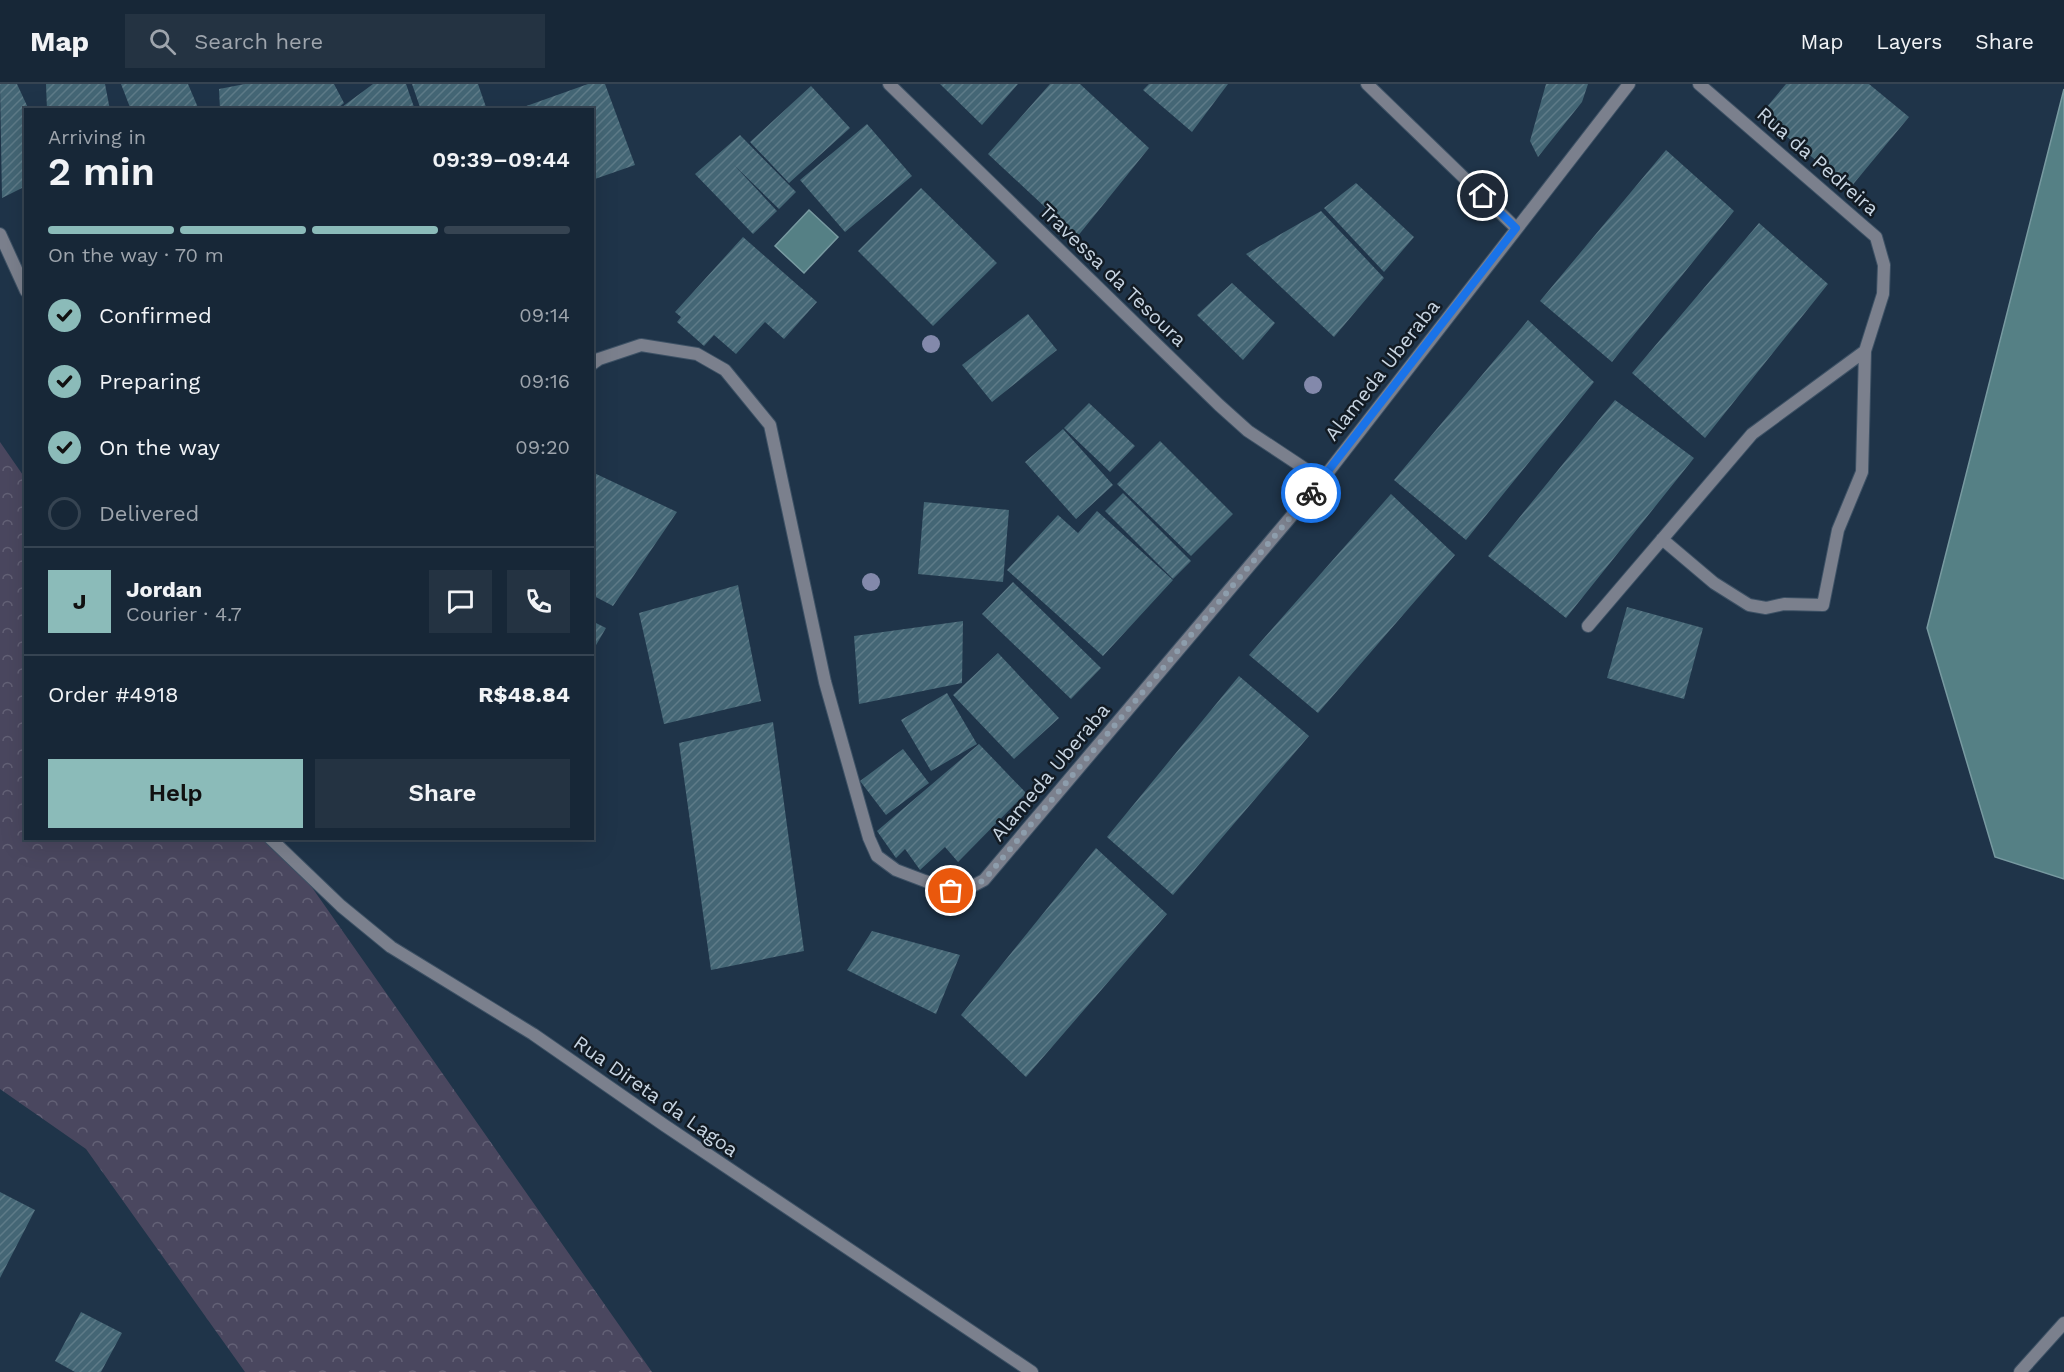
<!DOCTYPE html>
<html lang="en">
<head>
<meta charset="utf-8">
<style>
  body { margin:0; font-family:"Work Sans",sans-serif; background:#243342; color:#f1f3f6; height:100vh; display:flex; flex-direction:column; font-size:22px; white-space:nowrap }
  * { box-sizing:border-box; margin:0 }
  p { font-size:20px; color:#9ea5ad }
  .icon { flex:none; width:33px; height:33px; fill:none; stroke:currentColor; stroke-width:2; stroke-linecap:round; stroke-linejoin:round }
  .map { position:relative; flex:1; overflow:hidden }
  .sheet { position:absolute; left:24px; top:24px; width:570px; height:732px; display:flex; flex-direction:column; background:#172737; border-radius:0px; box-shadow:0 6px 24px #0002,0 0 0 2px #364452 }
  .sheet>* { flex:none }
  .pin { position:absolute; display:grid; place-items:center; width:51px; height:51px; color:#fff; margin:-26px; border:3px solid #fff; border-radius:50%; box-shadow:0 2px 6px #0007 }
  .courier { position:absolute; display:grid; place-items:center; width:60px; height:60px; margin:-30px; border:4px solid #1a73e8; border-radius:50%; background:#fff; color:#222; box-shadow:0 2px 8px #0007 }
  .overview em { font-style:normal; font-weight:600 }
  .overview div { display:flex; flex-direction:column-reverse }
  .overview { display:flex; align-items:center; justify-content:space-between; height:102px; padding:0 24px }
  h1 { font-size:39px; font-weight:600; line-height:45px }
  .bar { display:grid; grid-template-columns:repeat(4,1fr); gap:9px 6px; align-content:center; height:72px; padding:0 24px }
  .bar i { height:8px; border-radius:4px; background:#364452 }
  .bar .on { background:#8bbbb9 }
  .bar p { grid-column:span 4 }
  .line { display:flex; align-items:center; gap:15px; padding:0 24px; border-top:2px solid #364452 }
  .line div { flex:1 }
  .round { display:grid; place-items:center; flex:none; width:63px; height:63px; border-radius:0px; background:#243342 }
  ol { padding:0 24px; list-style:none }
  li { display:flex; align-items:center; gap:18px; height:66px }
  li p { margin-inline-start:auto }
  li .icon { padding:6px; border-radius:50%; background:#8bbbb9; color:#111; stroke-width:4 }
  li:last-child { color:#9ea5ad }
  li i { width:33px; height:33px; border:3px solid #364452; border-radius:50% }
  .primary-button { display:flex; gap:12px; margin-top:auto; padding:12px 24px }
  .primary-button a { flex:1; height:69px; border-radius:0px; background:#8bbbb9; color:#111; font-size:24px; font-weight:600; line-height:69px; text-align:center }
  .primary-button a+a { background:#243342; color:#f1f3f6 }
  header { display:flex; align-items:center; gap:36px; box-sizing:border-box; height:84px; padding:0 30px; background:#172737; border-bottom:2px solid #364452 }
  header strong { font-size:28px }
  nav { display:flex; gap:33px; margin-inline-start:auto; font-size:21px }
  .search { width:420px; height:54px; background:#243342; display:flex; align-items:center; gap:15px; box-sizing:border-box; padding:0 21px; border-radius:0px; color:#9ea5ad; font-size:22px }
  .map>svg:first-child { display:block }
  .forest { fill:url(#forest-crowns) }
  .water { fill:#558085; stroke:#789aa1; stroke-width:1.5 }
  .building { fill:url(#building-hatch) }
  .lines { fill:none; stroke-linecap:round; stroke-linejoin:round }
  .minor-casing { stroke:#3d5165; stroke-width:14 }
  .minor { stroke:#7b808d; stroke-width:12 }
  .tree { fill:#8389ab }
  .done { stroke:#8d9dac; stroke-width:6; stroke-dasharray:0 10.8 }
  .route { stroke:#1a73e8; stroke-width:8 }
  .labels { text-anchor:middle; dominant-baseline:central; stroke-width:5; stroke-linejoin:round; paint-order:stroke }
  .street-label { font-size:20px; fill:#c8d5e2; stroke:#121b24 }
</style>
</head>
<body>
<header>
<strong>Map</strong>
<div class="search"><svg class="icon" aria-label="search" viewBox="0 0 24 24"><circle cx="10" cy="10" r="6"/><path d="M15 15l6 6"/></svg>Search here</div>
<nav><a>Map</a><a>Layers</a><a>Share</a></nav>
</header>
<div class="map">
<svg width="2064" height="1288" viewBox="0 0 2064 1288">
  <defs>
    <pattern id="forest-crowns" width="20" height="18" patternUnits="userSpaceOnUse" patternTransform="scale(1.5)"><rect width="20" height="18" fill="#4a475f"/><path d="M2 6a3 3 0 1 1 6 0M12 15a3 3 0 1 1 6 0" fill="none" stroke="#636176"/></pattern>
    <pattern id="building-hatch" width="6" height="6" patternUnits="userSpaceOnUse" patternTransform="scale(1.5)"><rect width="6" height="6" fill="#446675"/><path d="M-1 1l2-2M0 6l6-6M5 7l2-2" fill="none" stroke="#5e7b88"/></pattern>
  </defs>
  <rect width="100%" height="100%" fill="#1f3449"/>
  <path class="forest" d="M 0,358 L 25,394 L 26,754 L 278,755 L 652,1288 L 245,1288 L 86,1065 L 0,1005 Z"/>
  <path class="water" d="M 2064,5 L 2064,795 L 1995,773 L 1927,544 Z
    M 809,126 L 838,153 L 804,189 L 775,162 Z"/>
  <path class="building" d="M 0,0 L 17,0 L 29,26 L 26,26 L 26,102 L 2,114 Z
    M 46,0 L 105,0 L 110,26 L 47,26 Z
    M 121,0 L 188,0 L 199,26 L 131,26 Z
    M 245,0 L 334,0 L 344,19 L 336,26 L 220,26 L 219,5 Z
    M 373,0 L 406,0 L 415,26 L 338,26 Z
    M 412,0 L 478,0 L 487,26 L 421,26 Z
    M 588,0 L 605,0 L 635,81 L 592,96 L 592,26 L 518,25 Z
    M 940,0 L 1018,0 L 982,41 Z
    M 1050,0 L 1080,0 L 1149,64 L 1077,153 L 988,70 Z
    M 1149,0 L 1228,0 L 1192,48 L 1143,6 Z
    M 1546,0 L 1588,0 L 1582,18 L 1538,73 L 1530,57 Z
    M 1786,0 L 1869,0 L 1909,33 L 1850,104 L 1760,31 Z
    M 811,2 L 850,44 L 789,99 L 750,58 Z
    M 867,40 L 912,92 L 845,148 L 800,96 Z
    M 740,51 L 796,108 L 779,125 L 734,81 L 777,127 L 753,150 L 695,90 Z
    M 1666,66 L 1734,127 L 1612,278 L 1540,217 Z
    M 1356,99 L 1414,153 L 1384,188 L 1324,124 Z
    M 921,104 L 997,179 L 933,242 L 858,167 Z
    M 1321,127 L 1384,194 L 1334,253 L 1246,170 Z
    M 1759,139 L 1828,200 L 1705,354 L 1632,289 Z
    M 743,153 L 817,218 L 784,255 L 765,238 L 736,270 L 714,251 L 704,262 L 677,238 L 681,233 L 675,228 Z
    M 1232,199 L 1275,239 L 1243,276 L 1197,231 Z
    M 1028,230 L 1057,266 L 992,318 L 962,281 Z
    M 1528,236 L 1594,298 L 1466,456 L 1394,396 Z
    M 1615,316 L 1694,374 L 1566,534 L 1488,472 Z
    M 1089,319 L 1135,362 L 1110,388 L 1064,344 Z
    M 1063,345 L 1113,401 L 1076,435 L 1025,378 Z
    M 1160,357 L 1233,430 L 1191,472 L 1117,400 Z
    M 592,388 L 677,428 L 613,522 L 592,511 Z
    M 1123,409 L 1191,477 L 1173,495 L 1105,427 Z
    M 1391,410 L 1455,471 L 1318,629 L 1249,571 Z
    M 924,418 L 1009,426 L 1003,498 L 918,490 Z
    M 1097,427 L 1173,496 L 1103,572 L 1007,486 L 1058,431 L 1078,449 Z
    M 1013,498 L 1101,584 L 1071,615 L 982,530 Z
    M 738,501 L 761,617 L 664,640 L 639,529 Z
    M 1627,523 L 1703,544 L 1684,615 L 1607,594 Z
    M 592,537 L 606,544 L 592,568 Z
    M 963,537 L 962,599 L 859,620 L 854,552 Z
    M 998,569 L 1059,634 L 1014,675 L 953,611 Z
    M 1239,592 L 1309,652 L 1173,811 L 1107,753 Z
    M 947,609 L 977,660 L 931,687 L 901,636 Z
    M 773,638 L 804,867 L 711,886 L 679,659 Z
    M 979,660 L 1026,709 L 958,778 L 945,763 L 920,786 L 905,765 L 896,774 L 877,747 Z
    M 903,665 L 929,699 L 886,731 L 860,697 Z
    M 1096,764 L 1167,830 L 1026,993 L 961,931 Z
    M 872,847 L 960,871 L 936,930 L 847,886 Z
    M 0,1108 L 35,1126 L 0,1194 Z
    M 81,1228 L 122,1249 L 101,1288 L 75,1288 L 55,1277 Z"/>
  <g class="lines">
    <g class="minor-casing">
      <path id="minor" d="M 889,0 L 1219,321 L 1248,347 L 1322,396
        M 1367,0 L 1516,144
        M 0,150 L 26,207
        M 592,280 L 599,275 L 641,261 L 697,270 L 725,286 L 770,341 L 825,598 L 869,754 L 877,772 L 896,786 L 925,797 L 951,806 L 967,805 L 984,796 L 1322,396 L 1629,0
        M 1662,455 L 1714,499 L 1749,521 L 1766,524 L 1784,520 L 1823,521 L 1838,446 L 1862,388 L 1865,267 L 1883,210 L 1884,181 L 1876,153 L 1699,0
        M 1588,542 L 1752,350 L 1865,267
        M 270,754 L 341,822 L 391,863 L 533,950 L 664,1041 L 1032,1288
        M 2020,1288 L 2064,1239"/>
    </g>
    <use href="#minor" class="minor"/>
  </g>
  <g class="tree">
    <circle cx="931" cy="260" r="9"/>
    <circle cx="1313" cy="301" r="9"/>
    <circle cx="871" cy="498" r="9"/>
  </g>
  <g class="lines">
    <path class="done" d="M 951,807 L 967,805 L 984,796 L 1311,409"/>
    <path class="route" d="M 1311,409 L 1516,144 L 1483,112"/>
  </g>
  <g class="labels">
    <g class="street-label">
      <text transform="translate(1818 77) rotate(41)">Rua da Pedreira</text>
      <text transform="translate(1113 191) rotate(44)">Travessa da Tesoura</text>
      <text transform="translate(1382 286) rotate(-52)">Alameda Uberaba</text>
      <text transform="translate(1050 688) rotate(-50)">Alameda Uberaba</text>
      <text transform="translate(656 1012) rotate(35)">Rua Direta da Lagoa</text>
    </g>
  </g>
</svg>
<div class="pin" style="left:951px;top:807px;background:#ea580c"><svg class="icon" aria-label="bag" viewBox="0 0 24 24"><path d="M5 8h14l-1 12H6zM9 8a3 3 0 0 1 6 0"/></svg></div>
<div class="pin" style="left:1483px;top:112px;background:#1f2937"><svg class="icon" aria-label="home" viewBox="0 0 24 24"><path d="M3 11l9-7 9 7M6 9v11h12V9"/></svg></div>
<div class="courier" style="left:1311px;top:409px"><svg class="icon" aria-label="bike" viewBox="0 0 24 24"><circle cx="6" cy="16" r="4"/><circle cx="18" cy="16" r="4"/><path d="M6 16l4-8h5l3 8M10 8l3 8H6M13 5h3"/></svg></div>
<section class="sheet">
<div class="overview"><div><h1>2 min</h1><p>Arriving in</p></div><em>09:39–09:44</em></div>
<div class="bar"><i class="on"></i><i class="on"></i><i class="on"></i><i></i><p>On the way · 70 m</p></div>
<ol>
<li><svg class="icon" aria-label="check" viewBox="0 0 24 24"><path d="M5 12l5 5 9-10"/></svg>Confirmed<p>09:14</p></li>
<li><svg class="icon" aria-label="check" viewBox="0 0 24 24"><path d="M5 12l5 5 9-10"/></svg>Preparing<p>09:16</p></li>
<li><svg class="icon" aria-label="check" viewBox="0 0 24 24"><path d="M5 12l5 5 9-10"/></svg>On the way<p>09:20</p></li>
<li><i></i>Delivered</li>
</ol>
<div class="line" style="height:108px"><b class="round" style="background:#8bbbb9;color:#111">J</b><div><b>Jordan</b><p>Courier · 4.7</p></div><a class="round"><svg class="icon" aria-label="chat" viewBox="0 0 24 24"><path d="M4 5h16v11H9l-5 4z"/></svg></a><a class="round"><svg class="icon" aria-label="phone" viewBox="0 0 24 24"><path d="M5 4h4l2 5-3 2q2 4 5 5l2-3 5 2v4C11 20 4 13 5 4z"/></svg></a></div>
<div class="line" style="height:78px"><div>Order #4918</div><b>R$48.84</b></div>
<div class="primary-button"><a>Help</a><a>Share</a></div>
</section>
</div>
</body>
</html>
